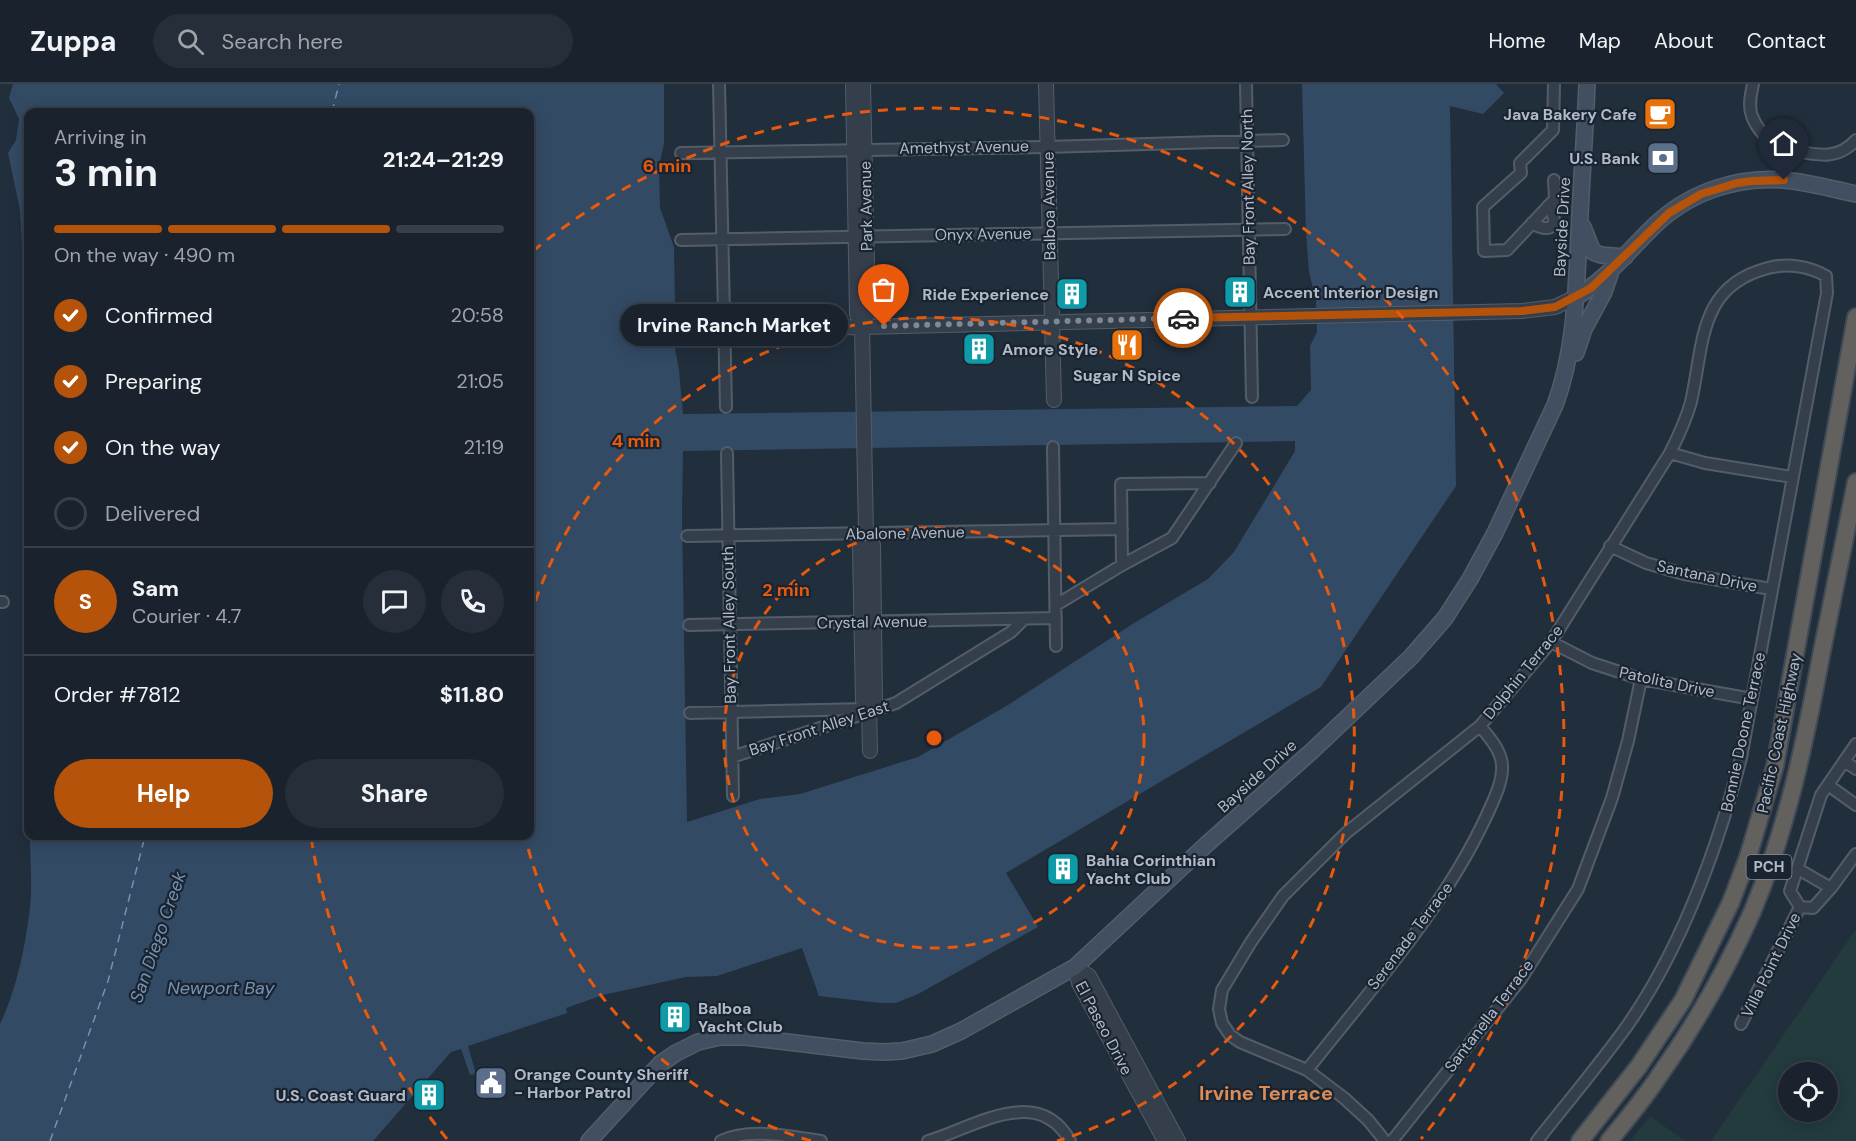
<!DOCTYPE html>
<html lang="en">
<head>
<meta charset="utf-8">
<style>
  body { margin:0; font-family:"DM Sans",sans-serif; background:#262f39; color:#f1f3f6; height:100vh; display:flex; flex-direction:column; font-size:22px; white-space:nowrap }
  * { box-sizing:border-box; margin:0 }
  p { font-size:20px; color:#9fa4aa }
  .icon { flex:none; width:33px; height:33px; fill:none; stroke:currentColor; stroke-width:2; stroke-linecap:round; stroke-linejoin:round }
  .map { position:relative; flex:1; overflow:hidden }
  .drawer { position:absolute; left:24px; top:24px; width:510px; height:732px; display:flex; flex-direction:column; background:#19222d; border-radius:12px; box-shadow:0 3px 15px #0003,0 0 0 2px #373f49 }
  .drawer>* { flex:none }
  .fabs { position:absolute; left:1778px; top:978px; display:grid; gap:12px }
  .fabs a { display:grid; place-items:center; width:60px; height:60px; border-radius:50%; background:#19222d; box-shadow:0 3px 15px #0003,0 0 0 2px #373f49; font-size:30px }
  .pin { position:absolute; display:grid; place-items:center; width:51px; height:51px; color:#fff; margin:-62px -26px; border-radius:50% 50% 50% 0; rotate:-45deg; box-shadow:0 0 6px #0007 }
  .pin .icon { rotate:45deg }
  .courier { position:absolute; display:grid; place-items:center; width:60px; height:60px; margin:-30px; border:4px solid #b45309; border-radius:50%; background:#fff; color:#222; box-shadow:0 2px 8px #0007 }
  .bubble { position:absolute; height:42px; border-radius:21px; background:#19222d; box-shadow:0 3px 15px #0003,0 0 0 2px #373f49; font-size:20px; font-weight:700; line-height:42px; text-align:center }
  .overview em { font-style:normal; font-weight:700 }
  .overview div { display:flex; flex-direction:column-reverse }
  .overview { display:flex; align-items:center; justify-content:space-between; height:102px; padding:0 30px }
  h1 { font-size:39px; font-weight:700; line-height:45px }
  .bar { display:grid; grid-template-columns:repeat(4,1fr); gap:9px 6px; align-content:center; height:72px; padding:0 30px }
  .bar i { height:8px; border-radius:4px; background:#373f49 }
  .bar .active { background:#b45309 }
  .bar p { grid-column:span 4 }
  .line { display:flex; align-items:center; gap:15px; padding:0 30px; border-top:2px solid #373f49 }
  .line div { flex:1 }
  .round { display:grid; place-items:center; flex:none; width:63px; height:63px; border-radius:32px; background:#262f39 }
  ol { padding:0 30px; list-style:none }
  li { display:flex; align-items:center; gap:18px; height:66px }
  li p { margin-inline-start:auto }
  li .icon { padding:6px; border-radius:50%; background:#b45309; color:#fff; stroke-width:4 }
  li:last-child { color:#9fa4aa }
  li i { width:33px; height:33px; border:3px solid #373f49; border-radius:50% }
  .primary-button { display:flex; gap:12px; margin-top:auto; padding:12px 30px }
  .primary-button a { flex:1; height:69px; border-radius:36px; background:#b45309; color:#fff; font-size:24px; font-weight:700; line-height:69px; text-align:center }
  .primary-button a+a { background:#262f39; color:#f1f3f6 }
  header { display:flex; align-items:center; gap:36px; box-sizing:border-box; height:84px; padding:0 30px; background:#19222d; border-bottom:2px solid #373f49 }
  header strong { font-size:28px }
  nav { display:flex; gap:33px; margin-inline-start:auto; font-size:21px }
  .search { width:420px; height:54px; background:#262f39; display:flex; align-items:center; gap:15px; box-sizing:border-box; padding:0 21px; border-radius:33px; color:#9fa4aa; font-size:22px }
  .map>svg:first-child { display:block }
  .green { fill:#233b3d; fill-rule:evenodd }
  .water { fill:#334a64; fill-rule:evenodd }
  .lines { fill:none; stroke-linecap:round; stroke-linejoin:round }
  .ferry { stroke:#7592b2; stroke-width:1.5; stroke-dasharray:8 6; stroke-linecap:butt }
  .minor-casing { stroke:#535d6a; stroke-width:14 }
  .tertiary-casing { stroke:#535d6a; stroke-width:16 }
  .secondary-casing { stroke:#535d6a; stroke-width:18 }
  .trunk-casing { stroke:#404a57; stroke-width:20 }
  .minor { stroke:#353f4c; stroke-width:10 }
  .tertiary { stroke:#353f4c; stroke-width:14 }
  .secondary { stroke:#424f60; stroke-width:15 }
  .trunk { stroke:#62615e; stroke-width:16 }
  .done { stroke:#7e8997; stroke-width:6; stroke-dasharray:0 10.8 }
  .route { stroke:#b45309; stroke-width:8 }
  .ring { fill:none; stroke:#e8590c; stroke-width:3; stroke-dasharray:10 8 }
  .labels { text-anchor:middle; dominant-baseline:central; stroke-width:4.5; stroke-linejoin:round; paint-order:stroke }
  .shield { fill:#1a2431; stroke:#838d9b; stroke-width:1.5 }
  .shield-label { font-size:15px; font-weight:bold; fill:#b0bac8 }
  .poi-label { font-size:16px; font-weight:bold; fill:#b0bac8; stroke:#1a2431; text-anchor:start }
  .street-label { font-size:16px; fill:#b0bac8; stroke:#1a2431 }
  .water-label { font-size:18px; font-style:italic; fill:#7592b2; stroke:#1a2431 }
  .quarter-label { font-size:20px; font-weight:bold; fill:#da8c59; stroke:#1a2431 }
  .centre { fill:#e8590c; stroke:#1a2431; stroke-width:3 }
  .ring-label { font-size:18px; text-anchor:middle; font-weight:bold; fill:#e8590c; stroke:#1a2431; stroke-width:4.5; stroke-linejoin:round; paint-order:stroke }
</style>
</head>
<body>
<header>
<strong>Zuppa</strong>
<div class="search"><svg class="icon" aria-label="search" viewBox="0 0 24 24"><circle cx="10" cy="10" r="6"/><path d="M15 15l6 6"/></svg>Search here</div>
<nav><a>Home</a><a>Map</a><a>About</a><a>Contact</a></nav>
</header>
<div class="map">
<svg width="1856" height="1057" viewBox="0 0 1856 1057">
  <rect width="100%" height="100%" fill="#212e3c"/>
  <path class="green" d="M 1856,845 L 1856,1057 L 1711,1057 ZM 1788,988 L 1827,988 L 1827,1028 L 1788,1028 Z
    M 1650,1032 L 1685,1057 L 1630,1057 Z"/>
  <path class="water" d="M 13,0 L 664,0 L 664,60 L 659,82 L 660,124 L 674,163 L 675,222 L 674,259 L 679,286 L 683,330 L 1297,322 L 1311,306 L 1310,262 L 1317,248 L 1316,217 L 1309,188 L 1306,148 L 1302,0 L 1496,0 L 1504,9 L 1483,30 L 1450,22 L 1456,402 L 1321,603 L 1006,789 L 1038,843 L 918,910 L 896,919 L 880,919 L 819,912 L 802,864 L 717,892 L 686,893 L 603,911 L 566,924 L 567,929 L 468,962 L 476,990 L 470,991 L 461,965 L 451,968 L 373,1057 L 0,1057 L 0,940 C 16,906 24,869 29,831 C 33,806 30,778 30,752 L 530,752 L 530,28 L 28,28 L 28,265 L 20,126 L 8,69 L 16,56 L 19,35 L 9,14 ZM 1295,357 L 1295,367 L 1234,468 L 1208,495 L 1134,539 L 1008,621 L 918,673 L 800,710 L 760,715 L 687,738 L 682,433 L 683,367 Z"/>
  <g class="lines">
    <path class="ferry" d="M 332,28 L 339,0
      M 50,1057 L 108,897 L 145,752"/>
    <g class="minor-casing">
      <path id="minor" d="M 719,0 L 726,323
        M 1246,0 L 1252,313
        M 1554,0 L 1553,46 L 1520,79 L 1521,89 L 1483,123 L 1484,167 L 1507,166 L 1555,115 L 1554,96
        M 1753,0 C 1751,10 1748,22 1752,32 C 1756,43 1768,59 1779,63 C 1784,66 1791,66 1797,67 C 1820,72 1839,75 1856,56
        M 681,69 L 1047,63 L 1283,56
        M 1532,139 C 1551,151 1561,140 1548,122
        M 681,156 L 1285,145
        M 1053,363 L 1056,562
        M 727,369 L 733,712
        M 1670,369 L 1705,379 L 1792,393
        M 687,452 L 1122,445
        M 1610,462 L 1646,479 L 1684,490 L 1771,505
        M 1122,481 L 1121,400 L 1210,399
        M 0,518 L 3,518
        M 1056,521 L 1122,481 L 1172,454 L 1236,359
        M 689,541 L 1056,534
        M 1551,558 L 1592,579 L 1641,595 L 1752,615
        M 690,629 L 867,625
        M 732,673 L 896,619 L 1011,548 L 1024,535
        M 1844,677 L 1856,685
        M 1828,701 L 1856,721
        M 1798,785 L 1831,804
        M 1800,823 L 1790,807 L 1821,711 L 1856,660
        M 1741,940 L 1800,823 L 1813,824 L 1831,804 L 1856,770
        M 1307,986 C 1371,905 1442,827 1486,733 C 1493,717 1503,699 1502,681 C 1501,666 1489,653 1480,642
        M 721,1057 C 751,1043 790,1053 821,1057
        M 928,1057 C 973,1044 1038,999 1070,1057
        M 1385,1057 L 1368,1036 L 1344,1014 L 1307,986 L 1240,958 L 1230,951 L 1222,939 L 1219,925 L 1222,906 L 1251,858 L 1283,812 L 1346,749 L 1480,642 L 1551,558 L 1670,369 C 1678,353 1686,336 1691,318 C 1704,260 1698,202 1768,184 C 1787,179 1809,182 1826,192 L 1827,209 L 1741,674 C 1717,766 1682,863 1627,942 C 1599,981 1567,1019 1537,1057
        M 1392,1057 L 1521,895 L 1578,805 L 1612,714 L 1628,657 L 1641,595"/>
    </g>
    <g class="tertiary-casing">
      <path id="tertiary" d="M 853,0 L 857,230 L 862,243 L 866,449 L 860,463 L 863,617 L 869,625 L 870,667
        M 1046,0 L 1054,316
        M 862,243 L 868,229 L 863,0
        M 683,244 L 862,243 L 1522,227 L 1555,223 L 1576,213
        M 866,449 L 873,461 L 875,617 L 869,625
        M 1075,883 L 1089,892 L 1178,1057
        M 1075,883 L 1079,899 L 1165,1057"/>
    </g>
    <g class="secondary-casing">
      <path id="secondary" d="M 1583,143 L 1593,168 L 1601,171 L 1625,173
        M 1576,213 C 1607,195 1628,167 1654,142 C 1688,109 1736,92 1784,96 C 1808,98 1832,105 1856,110
        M 1576,269 L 1584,245 L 1604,208 L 1611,187
        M 589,1057 L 660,980 L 676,969 L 698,958 L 720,953 L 745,953 L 863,967 L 884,968 L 902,967 L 932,960 L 961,947 L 1075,883 L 1207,760 L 1312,667 L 1411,573 L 1445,534 L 1470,495 L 1495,449 L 1555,321 C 1575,267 1576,209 1579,152 C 1581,102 1585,51 1587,0"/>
    </g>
    <g class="trunk-casing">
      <path id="trunk" d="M 1580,1057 L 1639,982 L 1683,916 L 1731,818 L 1748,773 L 1775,682 L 1856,233
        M 1609,1057 C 1626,1036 1644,1015 1659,992 C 1696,940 1727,885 1753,826 C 1787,745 1805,658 1821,572 C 1833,514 1844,455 1856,398"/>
    </g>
    <use href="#minor" class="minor"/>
    <use href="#tertiary" class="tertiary"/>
    <use href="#secondary" class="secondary"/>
    <use href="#trunk" class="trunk"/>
  </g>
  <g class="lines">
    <path class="done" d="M 884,242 L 1183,234"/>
    <path class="route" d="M 1183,234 L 1522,227 L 1555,223 L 1591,204 L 1669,129 L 1701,110 L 1737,99 L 1752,97 L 1784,96"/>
  </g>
  <g class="ring">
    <circle cx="934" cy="654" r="210"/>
    <path d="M811 1057A421 421 0 0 1 525 752M530 534A421 421 0 1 1 1057 1057"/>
    <path d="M447 1055A631 631 0 0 1 311 753M533 167A631 631 0 0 1 1421 1055"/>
  </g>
  <defs>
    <g id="cafe-square" transform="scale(1.725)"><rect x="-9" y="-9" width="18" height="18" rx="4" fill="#e8710a" stroke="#1a2431"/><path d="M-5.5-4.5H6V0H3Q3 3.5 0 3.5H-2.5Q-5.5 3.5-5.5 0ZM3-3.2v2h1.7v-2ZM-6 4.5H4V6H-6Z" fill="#fff"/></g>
    <g id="bank-square" transform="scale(1.725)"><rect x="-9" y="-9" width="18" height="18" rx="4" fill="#5c6f8a" stroke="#1a2431"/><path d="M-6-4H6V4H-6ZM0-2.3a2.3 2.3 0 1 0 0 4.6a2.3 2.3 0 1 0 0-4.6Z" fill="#fff"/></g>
    <g id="building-square" transform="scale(1.725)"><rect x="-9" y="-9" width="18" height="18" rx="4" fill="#0f9aa8" stroke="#1a2431"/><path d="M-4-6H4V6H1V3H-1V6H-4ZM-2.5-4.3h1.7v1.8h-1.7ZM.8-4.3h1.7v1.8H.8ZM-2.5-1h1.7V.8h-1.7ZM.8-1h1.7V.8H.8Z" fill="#fff"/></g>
    <g id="restaurant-square" transform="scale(1.725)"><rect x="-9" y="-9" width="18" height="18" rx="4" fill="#e8710a" stroke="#1a2431"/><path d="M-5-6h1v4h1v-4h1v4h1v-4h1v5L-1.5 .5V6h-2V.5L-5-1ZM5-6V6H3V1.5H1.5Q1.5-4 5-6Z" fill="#fff"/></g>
    <g id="civic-square" transform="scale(1.725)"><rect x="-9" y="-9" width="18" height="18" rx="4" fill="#5c6f8a" stroke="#1a2431"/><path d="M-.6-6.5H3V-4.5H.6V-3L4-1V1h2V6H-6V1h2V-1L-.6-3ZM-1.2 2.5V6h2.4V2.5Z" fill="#fff"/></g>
  </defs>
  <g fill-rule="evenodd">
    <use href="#cafe-square" x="1660" y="30"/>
    <use href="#bank-square" x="1663" y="74"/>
    <use href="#building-square" x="1240" y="208"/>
    <use href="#building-square" x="1072" y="210"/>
    <use href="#restaurant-square" x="1127" y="261"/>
    <use href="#building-square" x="979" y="265"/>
    <use href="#building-square" x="1063" y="785"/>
    <use href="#building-square" x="675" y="933"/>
    <use href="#civic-square" x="491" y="999"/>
    <use href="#building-square" x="429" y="1011"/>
  </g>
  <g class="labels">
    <rect class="shield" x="1746.5" y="771" width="45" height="24" rx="4.5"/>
    <g class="shield-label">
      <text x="1769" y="783">PCH</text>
    </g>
    <g class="poi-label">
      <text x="1637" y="30" text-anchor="end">Java Bakery Cafe</text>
      <text x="1640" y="74" text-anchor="end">U.S. Bank</text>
      <text x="1263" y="208">Accent Interior Design</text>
      <text x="1049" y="210" text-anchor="end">Ride Experience</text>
      <text x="1002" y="265">Amore Style</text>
      <text x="1127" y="291" text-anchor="middle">Sugar N Spice</text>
      <text x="1086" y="776">Bahia Corinthian<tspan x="1086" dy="18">Yacht Club</tspan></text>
      <text x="698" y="924">Balboa<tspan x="698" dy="18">Yacht Club</tspan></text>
      <text x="514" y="990">Orange County Sheriff<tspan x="514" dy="18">- Harbor Patrol</tspan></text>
      <text x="406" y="1011" text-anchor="end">U.S. Coast Guard</text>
    </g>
    <g class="street-label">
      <text transform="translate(964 63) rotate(-1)">Amethyst Avenue</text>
      <text transform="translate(1248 103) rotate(-91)">Bay Front Alley North</text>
      <text transform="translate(866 122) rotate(-91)">Park Avenue</text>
      <text transform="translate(1049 122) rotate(-91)">Balboa Avenue</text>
      <text transform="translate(1562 143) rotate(-87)">Bayside Drive</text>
      <text transform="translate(983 150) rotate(-1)">Onyx Avenue</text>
      <text transform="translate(905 449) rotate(-1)">Abalone Avenue</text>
      <text transform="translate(1707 492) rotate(12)">Santana Drive</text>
      <text transform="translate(872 538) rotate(-1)">Crystal Avenue</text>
      <text transform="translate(729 541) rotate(-91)">Bay Front Alley South</text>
      <text transform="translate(1523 588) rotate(-51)">Dolphin Terrace</text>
      <text transform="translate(1667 598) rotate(12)">Patolita Drive</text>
      <text transform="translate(819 644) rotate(-18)">Bay Front Alley East</text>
      <text transform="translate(1743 648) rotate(-78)">Bonnie Doone Terrace</text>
      <text transform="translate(1779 649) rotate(-78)">Pacific Coast Highway</text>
      <text transform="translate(1257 692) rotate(-42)">Bayside Drive</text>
      <text transform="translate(1410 852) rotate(-53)">Serenade Terrace</text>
      <text transform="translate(1771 881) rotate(-64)">Villa Point Drive</text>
      <text transform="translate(1489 932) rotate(-53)">Santanella Terrace</text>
      <text transform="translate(1104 944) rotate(62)">El Paseo Drive</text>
    </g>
    <g class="water-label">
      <text transform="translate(158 853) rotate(-71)">San Diego Creek</text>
      <text x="221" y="904">Newport Bay</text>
    </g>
    <g class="quarter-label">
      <text x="1266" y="1009">Irvine Terrace</text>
    </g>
  </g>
  <circle cx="934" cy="654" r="9" class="centre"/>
  <g class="ring-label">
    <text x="667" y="88">6 min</text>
    <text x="636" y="363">4 min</text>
    <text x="786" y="512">2 min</text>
  </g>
</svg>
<div class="fabs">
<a><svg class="icon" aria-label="locate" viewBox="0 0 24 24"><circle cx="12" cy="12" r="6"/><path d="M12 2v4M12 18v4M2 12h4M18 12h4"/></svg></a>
</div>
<div class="pin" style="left:884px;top:242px;background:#ea580c"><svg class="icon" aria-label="bag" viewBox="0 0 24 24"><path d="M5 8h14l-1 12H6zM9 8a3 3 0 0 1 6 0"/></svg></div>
<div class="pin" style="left:1784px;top:96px;background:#1f2937"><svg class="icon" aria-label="home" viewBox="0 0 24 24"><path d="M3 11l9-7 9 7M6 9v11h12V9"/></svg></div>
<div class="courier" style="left:1183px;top:234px"><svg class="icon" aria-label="car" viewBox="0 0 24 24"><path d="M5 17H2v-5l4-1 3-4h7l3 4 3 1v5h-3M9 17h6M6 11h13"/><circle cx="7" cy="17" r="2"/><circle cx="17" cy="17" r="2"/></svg></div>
<div class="bubble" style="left:620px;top:220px;width:228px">Irvine Ranch Market</div>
<section class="drawer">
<div class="overview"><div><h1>3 min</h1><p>Arriving in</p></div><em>21:24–21:29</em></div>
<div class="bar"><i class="active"></i><i class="active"></i><i class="active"></i><i></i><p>On the way · 490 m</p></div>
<ol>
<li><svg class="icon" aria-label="check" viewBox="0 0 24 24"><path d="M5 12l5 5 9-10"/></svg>Confirmed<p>20:58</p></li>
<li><svg class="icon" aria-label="check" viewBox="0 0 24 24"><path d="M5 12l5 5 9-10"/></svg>Preparing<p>21:05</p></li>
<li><svg class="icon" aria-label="check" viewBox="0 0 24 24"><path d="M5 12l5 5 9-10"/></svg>On the way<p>21:19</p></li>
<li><i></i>Delivered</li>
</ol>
<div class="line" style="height:108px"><b class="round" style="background:#b45309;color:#fff">S</b><div><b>Sam</b><p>Courier · 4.7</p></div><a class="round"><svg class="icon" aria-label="chat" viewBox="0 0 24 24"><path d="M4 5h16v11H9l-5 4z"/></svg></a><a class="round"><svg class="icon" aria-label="phone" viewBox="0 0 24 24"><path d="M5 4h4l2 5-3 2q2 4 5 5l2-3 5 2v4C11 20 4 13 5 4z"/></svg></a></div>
<div class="line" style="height:78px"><div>Order #7812</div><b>$11.80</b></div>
<div class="primary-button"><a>Help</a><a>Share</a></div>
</section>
</div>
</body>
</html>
